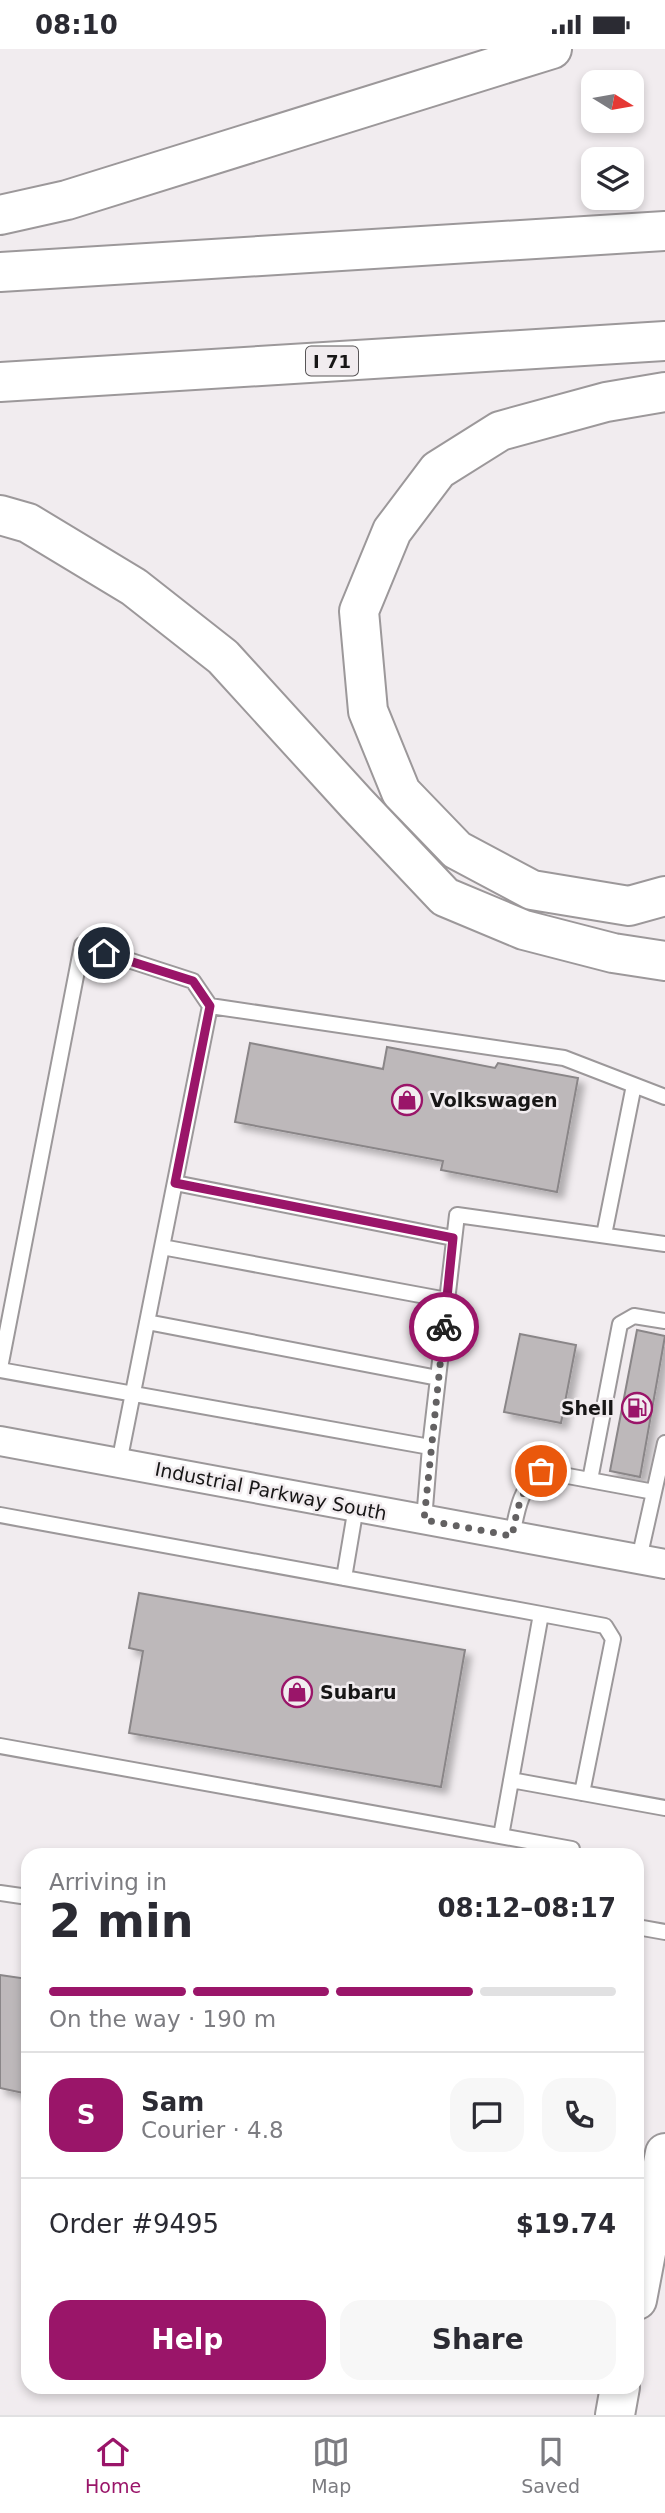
<!DOCTYPE html>
<html lang="en">
<head>
<meta charset="utf-8">
<style>
  body { margin:0; font-family:"DejaVu Sans",sans-serif; background:#f7f7f7; color:#2b2b33; height:100vh; display:flex; flex-direction:column; font-size:26px; white-space:nowrap }
  * { box-sizing:border-box; margin:0 }
  p { font-size:23px; color:#7c7c81 }
  .icon { flex:none; width:38px; height:38px; fill:none; stroke:currentColor; stroke-width:2; stroke-linecap:round; stroke-linejoin:round }
  .map { position:relative; flex:1; overflow:hidden }
  .side { position:absolute; left:21px; top:1799px; width:623px; height:546px; display:flex; flex-direction:column; background:#fff; border-radius:21px; box-shadow:0 4px 10px #0003 }
  .side>* { flex:none }
  .needle { width:46px; rotate:101deg }
  .fabs { position:absolute; left:581px; top:21px; display:grid; gap:14px }
  .fabs a { display:grid; place-items:center; width:63px; height:63px; border-radius:14px; background:#fff; box-shadow:0 4px 10px #0003; font-size:35px }
  .pin { position:absolute; display:grid; place-items:center; width:60px; height:60px; color:#fff; margin:-30px; border:4px solid #fff; border-radius:50%; box-shadow:0 2px 7px #0007 }
  .courier { position:absolute; display:grid; place-items:center; width:70px; height:70px; margin:-35px; border:5px solid #9a1569; border-radius:50%; background:#fff; color:#222; box-shadow:0 2px 9px #0007 }
  .summary em { font-style:normal; font-weight:700 }
  .summary div { display:flex; flex-direction:column-reverse }
  .summary { display:flex; align-items:center; justify-content:space-between; height:119px; padding:0 28px }
  h1 { font-size:46px; font-weight:700; line-height:52px }
  .bar { display:grid; grid-template-columns:repeat(4,1fr); gap:10px 7px; align-content:center; height:84px; padding:0 28px }
  .bar i { height:9px; border-radius:5px; background:#e1e1e2 }
  .bar .active { background:#9a1569 }
  .bar p { grid-column:span 4 }
  .line { display:flex; align-items:center; gap:18px; padding:0 28px; border-top:2px solid #e1e1e2 }
  .line div { flex:1 }
  .round { display:grid; place-items:center; flex:none; width:74px; height:74px; border-radius:21px; background:#f7f7f7 }
  .primary-button { display:flex; gap:14px; margin-top:auto; padding:14px 28px }
  .primary-button a { flex:1; height:80px; border-radius:21px; background:#9a1569; color:#fff; font-size:28px; font-weight:700; line-height:80px; text-align:center }
  .primary-button a+a { background:#f7f7f7; color:#2b2b33 }
  .status { display:flex; justify-content:space-between; align-items:center; height:49px; padding:0 35px; background:#fff; direction:ltr }
  .status svg { height:19px; fill:currentColor }
  .tab-bar { display:flex; justify-content:space-around; align-items:center; height:98px; border-top:2px solid #e1e1e2; background:#fff; font-size:19px; color:#7c7c81 }
  .tab-bar a { display:grid; justify-items:center; gap:4px }
  .tab-bar .active { color:#9a1569 }
  .map>svg:first-child { display:block }
  .building { fill:#bdb8ba; stroke:#8a8688; stroke-width:2; filter:url(#shadow) }
  .lines { fill:none; stroke-linecap:round; stroke-linejoin:round }
  .lane-casing { stroke:#9c989a; stroke-width:18 }
  .street-casing { stroke:#9c989a; stroke-width:32 }
  .primary-casing { stroke:#9c989a; stroke-width:42 }
  .highway-casing { stroke:#9c989a; stroke-width:42 }
  .lane { stroke:#fff; stroke-width:14 }
  .street { stroke:#fff; stroke-width:28 }
  .primary { stroke:#fff; stroke-width:38 }
  .highway { stroke:#fff; stroke-width:38 }
  .done { stroke:#636162; stroke-width:7; stroke-dasharray:0 12.6 }
  .route { stroke:#9a1569; stroke-width:9 }
  .labels { text-anchor:middle; dominant-baseline:central; stroke-width:5; stroke-linejoin:round; paint-order:stroke }
  .shield { fill:#f1ecef; stroke:#585657; stroke-width:2 }
  .shield-label { font-size:18px; font-weight:bold; fill:#171616 }
  .poi-label { font-size:19px; font-weight:bold; fill:#171616; stroke:#f1ecef; text-anchor:start }
  .street-label { font-size:19px; fill:#171616; stroke:#f1ecef }
</style>
</head>
<body>
<div class="status"><b>08:10</b><svg viewBox="0 0 49 12"><path d="M0 12V9h3v3zM5 12V6h3v6zM10 12V3h3v9zM15 12V0h3v12zM26 1h20v11H26zM47 4h2v5h-2z"/></svg></div>
<div class="map">
<svg width="665" height="2366" viewBox="0 0 665 2366">
  <defs>
    <filter id="shadow"><feDropShadow dx="6" dy="6" stdDeviation="3.5" flood-color="#0004"/></filter>
  </defs>
  <rect width="100%" height="100%" fill="#f1ecef"/>
  <path class="building" d="M 250,994 L 383,1020 L 387,998 L 495,1019 L 498,1014 L 578,1029 L 557,1143 L 441,1121 L 443,1112 L 235,1073 Z
    M 637,1281 L 665,1287 L 640,1428 L 610,1422 Z
    M 520,1285 L 576,1296 L 561,1374 L 504,1363 Z
    M 139,1544 L 465,1601 L 441,1738 L 129,1684 L 143,1602 L 129,1599 Z
    M 0,1926 L 28,1930 L 28,2045 L 0,2039 Z"/>
  <g class="lines">
    <g class="lane-casing">
      <path id="lane" d="M 210,957 L 564,1009 L 665,1048
        M 175,1134 L 453,1189
        M 604,1186 L 634,1036
        M 162,1198 L 447,1251
        M 147,1273 L 438,1329
        M 0,1319 L 82,896 L 193,932 L 210,957 L 119,1414
        M 0,1321 L 430,1398 L 457,1166 L 665,1195
        M 590,1431 L 620,1275 L 634,1267 L 665,1272
        M 0,1466 L 541,1565 L 501,1787
        M 424,1471 L 430,1398
        M 512,1487 C 517,1462 520,1439 541,1422 L 654,1443
        M 639,1510 L 665,1394
        M 344,1529 L 356,1458
        M 541,1565 L 605,1577 L 613,1590 L 582,1744
        M 0,1697 L 572,1800
        M 511,1731 L 665,1759
        M 0,1844 L 28,1848
        M 637,1878 L 665,1883"/>
    </g>
    <g class="street-casing">
      <path id="street" d="M 0,1392 L 665,1515"/>
    </g>
    <g class="primary-casing">
      <path id="primary" d="M 637,2251 L 665,2104
        M 615,2366 L 620,2338"/>
    </g>
    <g class="highway-casing">
      <path id="highway" d="M 0,166 L 67,151 L 552,0
        M 0,223 L 665,182
        M 0,333 L 665,292
        M 665,343 L 606,353 L 500,382 L 438,421 L 392,482 L 359,562 L 368,662 L 401,743 L 457,801 L 532,841 L 629,857 L 665,847
        M 0,466 L 28,474 L 134,538 L 223,608 L 357,755 L 445,848 L 524,881 L 613,904 L 665,912"/>
    </g>
    <use href="#lane" class="lane"/>
    <use href="#street" class="street"/>
    <use href="#primary" class="primary"/>
    <use href="#highway" class="highway"/>
  </g>
  <g class="lines">
    <path class="done" d="M 444,1278 L 424,1471 L 512,1487 C 517,1462 520,1439 541,1422"/>
    <path class="route" d="M 104,904 L 193,932 L 210,957 L 175,1134 L 453,1189 L 444,1278"/>
  </g>
  <defs>
    <g id="shop-ring" transform="scale(1.575)"><circle r="9.5" fill="#f1ecef" stroke="#9a1569" stroke-width="1.5"/><path d="M-5-2.5h2.3a2.7 3.5 0 0 1 5.4 0H5L5.5 6h-11ZM-1.5-2.5h3a1.5 2.3 0 0 0-3 0Z" fill="#9a1569"/></g>
    <g id="fuel-ring" transform="scale(1.575)"><circle r="9.5" fill="#f1ecef" stroke="#9a1569" stroke-width="1.5"/><path d="M-5.5-6h7V0h2V4h1.3V-2.5L3-4.5l.8-.8L6-3V5H2.5V1h-1V6h-7ZM-4.2-4.7v3.2H.2V-4.7Z" fill="#9a1569"/></g>
  </defs>
  <g fill-rule="evenodd">
    <use href="#shop-ring" x="407" y="1051"/>
    <use href="#fuel-ring" x="637" y="1359"/>
    <use href="#shop-ring" x="297" y="1643"/>
  </g>
  <g class="labels">
    <rect class="shield" x="306" y="297.5" width="52" height="29" rx="5"/>
    <g class="shield-label">
      <text x="332" y="312">I 71</text>
    </g>
    <g class="poi-label">
      <text x="430" y="1051">Volkswagen</text>
      <text x="614" y="1359" text-anchor="end">Shell</text>
      <text x="320" y="1643">Subaru</text>
    </g>
    <g class="street-label">
      <text transform="translate(271 1442) rotate(11)">Industrial Parkway South</text>
    </g>
  </g>
</svg>
<div class="fabs">
<a><svg class="needle" viewBox="-14 -14 28 28"><path d="M0-13l5 13h-10z" fill="#e53935"/><path d="M0 13l5-13h-10z" fill="#7c7c81"/></svg></a>
<a><svg class="icon" aria-label="layers" viewBox="0 0 24 24"><path d="M12 4l9 5-9 5-9-5zM3 14l9 5 9-5"/></svg></a>
</div>
<div class="pin" style="left:541px;top:1422px;background:#ea580c"><svg class="icon" aria-label="bag" viewBox="0 0 24 24"><path d="M5 8h14l-1 12H6zM9 8a3 3 0 0 1 6 0"/></svg></div>
<div class="pin" style="left:104px;top:904px;background:#1f2937"><svg class="icon" aria-label="home" viewBox="0 0 24 24"><path d="M3 11l9-7 9 7M6 9v11h12V9"/></svg></div>
<div class="courier" style="left:444px;top:1278px"><svg class="icon" aria-label="bike" viewBox="0 0 24 24"><circle cx="6" cy="16" r="4"/><circle cx="18" cy="16" r="4"/><path d="M6 16l4-8h5l3 8M10 8l3 8H6M13 5h3"/></svg></div>
<section class="side">
<div class="summary"><div><h1>2 min</h1><p>Arriving in</p></div><em>08:12–08:17</em></div>
<div class="bar"><i class="active"></i><i class="active"></i><i class="active"></i><i></i><p>On the way · 190 m</p></div>
<div class="line" style="height:126px"><b class="round" style="background:#9a1569;color:#fff">S</b><div><b>Sam</b><p>Courier · 4.8</p></div><a class="round"><svg class="icon" aria-label="chat" viewBox="0 0 24 24"><path d="M4 5h16v11H9l-5 4z"/></svg></a><a class="round"><svg class="icon" aria-label="phone" viewBox="0 0 24 24"><path d="M5 4h4l2 5-3 2q2 4 5 5l2-3 5 2v4C11 20 4 13 5 4z"/></svg></a></div>
<div class="line" style="height:91px"><div>Order #9495</div><b>$19.74</b></div>
<div class="primary-button"><a>Help</a><a>Share</a></div>
</section>
</div>
<nav class="tab-bar">
<a class="active"><svg class="icon" aria-label="home" viewBox="0 0 24 24"><path d="M3 11l9-7 9 7M6 9v11h12V9"/></svg>Home</a>
<a><svg class="icon" aria-label="map" viewBox="0 0 24 24"><path d="M3 6l6-2 6 2 6-2v14l-6 2-6-2-6 2zM9 4v14M15 6v14"/></svg>Map</a>
<a><svg class="icon" aria-label="saved" viewBox="0 0 24 24"><path d="M7 4h10v16l-5-4-5 4z"/></svg>Saved</a>
</nav>
</body>
</html>
